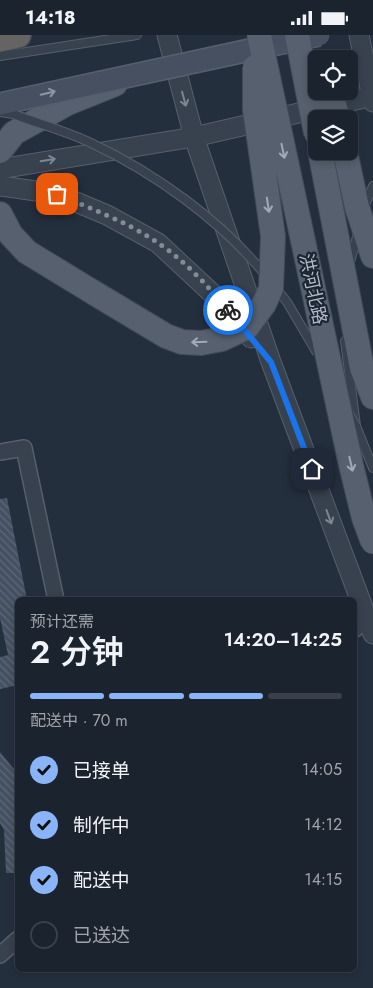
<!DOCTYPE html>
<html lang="zh">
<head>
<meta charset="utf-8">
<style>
  body { margin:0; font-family:Jost,"Noto Sans SC",sans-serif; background:#242b36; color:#f1f3f6; height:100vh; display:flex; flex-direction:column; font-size:19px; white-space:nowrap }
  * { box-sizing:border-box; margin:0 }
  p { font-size:16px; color:#a0a4aa }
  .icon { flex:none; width:28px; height:28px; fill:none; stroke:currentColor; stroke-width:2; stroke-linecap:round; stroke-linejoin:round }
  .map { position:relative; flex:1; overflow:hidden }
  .panel { position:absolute; left:15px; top:562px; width:342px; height:375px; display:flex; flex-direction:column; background:#1b232e; border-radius:8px; box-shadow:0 2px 8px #0003,0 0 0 1px #39404a }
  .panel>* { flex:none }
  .controls { position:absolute; left:308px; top:15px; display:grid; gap:10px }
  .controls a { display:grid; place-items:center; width:50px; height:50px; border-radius:8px; background:#1b232e; box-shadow:0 2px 8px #0003,0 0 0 1px #39404a; font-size:25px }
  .pin { position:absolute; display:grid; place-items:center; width:42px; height:42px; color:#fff; margin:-21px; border-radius:10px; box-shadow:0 2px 8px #0006 }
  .courier { position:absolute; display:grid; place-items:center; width:50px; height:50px; margin:-25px; border:4px solid #1a73e8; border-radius:50%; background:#fff; color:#222; box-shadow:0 1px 6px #0007 }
  .head em { font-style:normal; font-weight:600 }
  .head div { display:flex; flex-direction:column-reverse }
  .head { display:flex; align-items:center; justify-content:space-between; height:85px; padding:0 15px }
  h1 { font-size:32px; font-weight:600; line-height:38px }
  .bar { display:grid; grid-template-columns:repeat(4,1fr); gap:8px 5px; align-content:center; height:60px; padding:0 15px }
  .bar i { height:6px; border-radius:4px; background:#39404a }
  .bar .on { background:#8ab4f8 }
  .bar p { grid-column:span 4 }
  ol { padding:0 15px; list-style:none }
  li { display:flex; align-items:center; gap:15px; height:55px }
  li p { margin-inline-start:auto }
  li .icon { padding:5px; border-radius:50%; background:#8ab4f8; color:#111; stroke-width:4 }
  li:last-child { color:#a0a4aa }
  li i { width:28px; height:28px; border:2px solid #39404a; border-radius:50% }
  .status { display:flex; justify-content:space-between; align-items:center; height:35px; padding:0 25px; background:#1b232e; direction:ltr }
  .status svg { height:14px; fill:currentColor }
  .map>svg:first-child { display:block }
  .building { fill:url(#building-back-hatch) }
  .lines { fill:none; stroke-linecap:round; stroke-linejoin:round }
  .service-casing { stroke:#565f6c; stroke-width:10 }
  .minor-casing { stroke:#565f6c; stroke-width:18 }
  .tertiary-casing { stroke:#565f6c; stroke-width:21 }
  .primary-casing { stroke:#414a57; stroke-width:26 }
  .trunk-casing { stroke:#434c59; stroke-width:28 }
  .service { stroke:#38414e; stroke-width:8 }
  .minor { stroke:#38414e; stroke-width:15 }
  .tertiary { stroke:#38414e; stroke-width:19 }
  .primary { stroke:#56606e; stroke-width:24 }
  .trunk { stroke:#656462; stroke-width:25 }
  .service-bridge-casing { stroke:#565f6c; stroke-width:10; stroke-linecap:butt }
  .secondary-bridge-casing { stroke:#565f6c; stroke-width:24; stroke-linecap:butt }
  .primary-bridge-casing { stroke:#414a57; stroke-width:26; stroke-linecap:butt }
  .service-bridge { stroke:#38414e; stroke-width:8 }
  .secondary-bridge { stroke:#465061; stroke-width:21 }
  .primary-bridge { stroke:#56606e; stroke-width:24 }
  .oneway { stroke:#8e96a5 }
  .oneway2 { stroke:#7c8592 }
  .oneway3 { stroke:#a1aab7 }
  .done { stroke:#828b98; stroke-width:5; stroke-dasharray:0 9 }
  .route { stroke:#1a73e8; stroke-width:6 }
  .labels { text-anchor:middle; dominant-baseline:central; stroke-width:4.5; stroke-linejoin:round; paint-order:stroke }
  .street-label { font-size:18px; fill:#b4bcc9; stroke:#1d2633 }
</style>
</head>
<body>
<div class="status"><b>14:18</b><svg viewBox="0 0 49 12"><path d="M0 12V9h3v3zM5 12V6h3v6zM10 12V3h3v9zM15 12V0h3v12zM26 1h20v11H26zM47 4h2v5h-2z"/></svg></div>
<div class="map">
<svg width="373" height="953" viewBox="0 0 373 953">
  <defs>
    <pattern id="building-back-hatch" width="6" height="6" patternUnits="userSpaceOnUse" patternTransform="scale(1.25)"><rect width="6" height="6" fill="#455162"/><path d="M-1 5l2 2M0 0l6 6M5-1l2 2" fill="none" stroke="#5d6877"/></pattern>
  </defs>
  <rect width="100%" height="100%" fill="#242f3e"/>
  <path class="building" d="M 7,463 L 27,565 L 18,565 L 18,650 L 0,654 L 0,622 L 8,620 L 0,583 L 0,464 Z
    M 0,717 L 18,739 L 18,838 L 6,838 L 4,795 L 0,788 Z"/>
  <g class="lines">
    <g class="service-casing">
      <path id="service" d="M 0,21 L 137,0
        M 364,172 L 373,151
        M 350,227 L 358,198
        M 345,306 L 356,391 L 373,433"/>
    </g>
    <g class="minor-casing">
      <path id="minor" d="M 0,417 L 24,413 L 56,565
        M 355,594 L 366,584
        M 0,920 L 18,904"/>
    </g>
    <g class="tertiary-casing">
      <path id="tertiary" d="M 167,0 L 194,102 L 271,327 L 373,599
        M 359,0 L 373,67
        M 0,134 L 194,102 L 373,61
        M 0,151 L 57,159 L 107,180 L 158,208 L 216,262 L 251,303"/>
    </g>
    <g class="primary-casing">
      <path id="primary" d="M 0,116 L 14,98 L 68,68 L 115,49
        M 320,116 L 362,333 L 373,362
        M 345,116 L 357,172 L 373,221
        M 0,179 L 11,200 L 27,217 L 96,259"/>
    </g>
    <g class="trunk-casing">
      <path id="trunk" d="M 0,4 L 18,0"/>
    </g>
    <use href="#service" class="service"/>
    <use href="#minor" class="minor"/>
    <use href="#tertiary" class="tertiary"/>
    <use href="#primary" class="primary"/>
    <use href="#trunk" class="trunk"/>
    <g class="service-bridge-casing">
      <path id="service-bridge" d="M 0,77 L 13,79 C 39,89 66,96 91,108 C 155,138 222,186 266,241
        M 275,252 L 287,267 L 317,318
        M 349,379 L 356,391"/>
    </g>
    <g class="secondary-bridge-casing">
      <path id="secondary-bridge" d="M 0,69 L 319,0"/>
    </g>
    <g class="primary-bridge-casing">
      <path id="primary-bridge" d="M 259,0 L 351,430 L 364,483 L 373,507
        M 297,0 L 316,98
        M 330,56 L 338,84
        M 96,259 L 166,301 L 182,307 L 201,308 L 222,304 L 247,292 L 264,269 L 271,254 L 273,201 L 255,75 L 255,32"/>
    </g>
    <use href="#service-bridge" class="service-bridge"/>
    <use href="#secondary-bridge" class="secondary-bridge"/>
    <use href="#primary-bridge" class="primary-bridge"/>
  </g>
  <defs><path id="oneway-shaft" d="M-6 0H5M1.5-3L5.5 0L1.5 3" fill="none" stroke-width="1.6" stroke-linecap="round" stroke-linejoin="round" transform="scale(1.25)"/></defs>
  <use class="oneway" href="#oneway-shaft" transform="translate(48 58) rotate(-13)"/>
  <g class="oneway2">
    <use href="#oneway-shaft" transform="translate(184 64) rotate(75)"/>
    <use href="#oneway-shaft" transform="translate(48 125) rotate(-10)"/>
    <use href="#oneway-shaft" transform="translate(329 482) rotate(70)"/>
  </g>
  <g class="oneway3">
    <use href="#oneway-shaft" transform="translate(283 116) rotate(78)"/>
    <use href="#oneway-shaft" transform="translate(268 170) rotate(81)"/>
    <use href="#oneway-shaft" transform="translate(199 307) rotate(178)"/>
    <use href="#oneway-shaft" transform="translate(351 429) rotate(77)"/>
  </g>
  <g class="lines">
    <path class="done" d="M 57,159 C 91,174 128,187 158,208 C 184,225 208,251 228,275"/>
    <path class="route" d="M 228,275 L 271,327 L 312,434"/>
  </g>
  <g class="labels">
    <g class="street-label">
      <text transform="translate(313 254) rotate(78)">洪河北路</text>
    </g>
  </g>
</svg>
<div class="controls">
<a><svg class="icon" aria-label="locate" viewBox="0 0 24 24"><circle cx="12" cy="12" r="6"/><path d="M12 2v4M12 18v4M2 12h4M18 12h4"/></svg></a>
<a><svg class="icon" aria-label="layers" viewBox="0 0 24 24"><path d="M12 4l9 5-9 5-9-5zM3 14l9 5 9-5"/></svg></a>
</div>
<div class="pin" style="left:57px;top:159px;background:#ea580c"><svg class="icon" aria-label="bag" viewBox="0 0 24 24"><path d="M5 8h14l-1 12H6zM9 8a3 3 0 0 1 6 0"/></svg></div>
<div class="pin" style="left:312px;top:434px;background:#1f2937"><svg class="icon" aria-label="home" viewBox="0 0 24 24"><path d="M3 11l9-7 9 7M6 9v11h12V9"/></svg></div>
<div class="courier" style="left:228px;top:275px"><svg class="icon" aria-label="bike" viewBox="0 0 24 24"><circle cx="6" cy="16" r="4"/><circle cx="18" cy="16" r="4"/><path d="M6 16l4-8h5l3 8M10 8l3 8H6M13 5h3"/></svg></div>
<section class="panel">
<div class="head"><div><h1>2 分钟</h1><p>预计还需</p></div><em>14:20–14:25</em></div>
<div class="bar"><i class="on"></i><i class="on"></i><i class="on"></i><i></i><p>配送中 · 70 m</p></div>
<ol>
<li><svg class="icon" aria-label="check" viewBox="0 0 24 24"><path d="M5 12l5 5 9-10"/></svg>已接单<p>14:05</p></li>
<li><svg class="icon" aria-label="check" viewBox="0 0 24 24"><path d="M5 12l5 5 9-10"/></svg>制作中<p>14:12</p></li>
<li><svg class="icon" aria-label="check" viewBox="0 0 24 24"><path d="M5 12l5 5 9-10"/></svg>配送中<p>14:15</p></li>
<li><i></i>已送达</li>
</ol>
</section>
</div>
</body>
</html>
